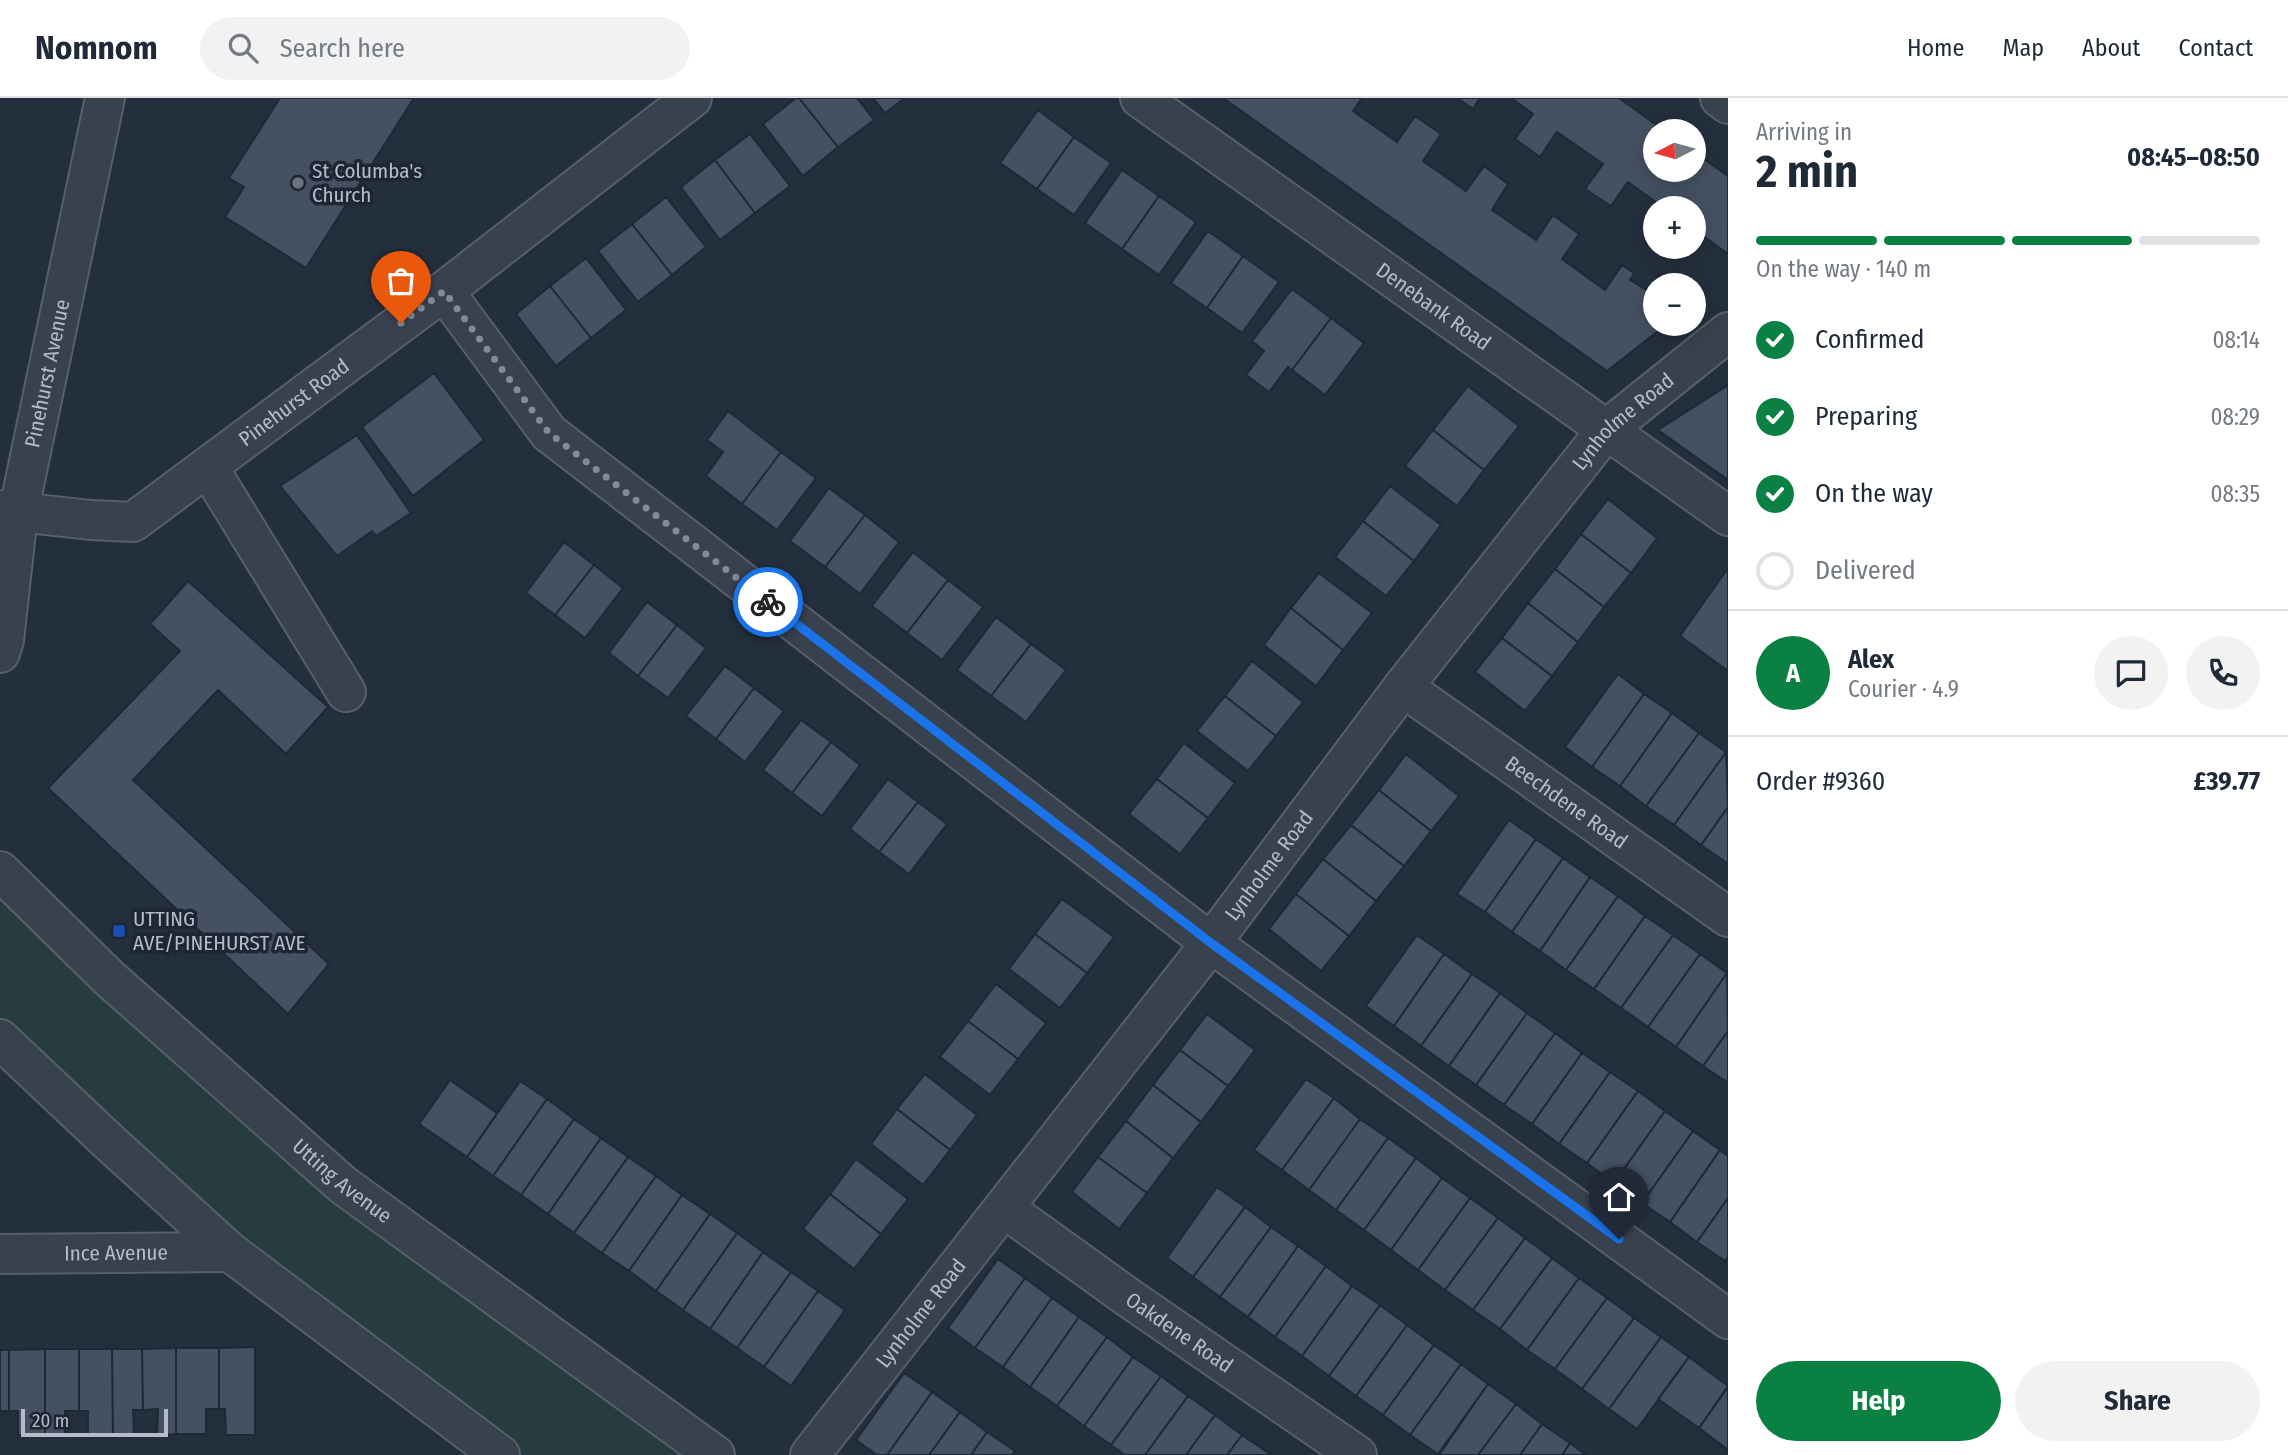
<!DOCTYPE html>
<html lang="en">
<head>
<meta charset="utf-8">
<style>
  body { margin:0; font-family:"Fira Sans Condensed",sans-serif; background:#f2f2f3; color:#1f2937; height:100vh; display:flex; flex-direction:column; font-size:26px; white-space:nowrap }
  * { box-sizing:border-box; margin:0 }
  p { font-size:23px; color:#747a83 }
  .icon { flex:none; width:38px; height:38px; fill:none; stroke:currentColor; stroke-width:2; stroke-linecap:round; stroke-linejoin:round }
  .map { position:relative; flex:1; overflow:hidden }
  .sheet { display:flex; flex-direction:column; background:#fff; width:560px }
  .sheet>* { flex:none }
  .needle { width:46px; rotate:264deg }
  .fabs { position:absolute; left:1643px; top:21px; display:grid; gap:14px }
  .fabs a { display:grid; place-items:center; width:63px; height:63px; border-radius:50%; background:#fff; box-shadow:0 4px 18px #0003; font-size:35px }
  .scale { position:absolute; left:21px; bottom:18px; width:147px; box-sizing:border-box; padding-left:7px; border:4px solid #b4bcc9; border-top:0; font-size:19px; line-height:24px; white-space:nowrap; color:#b4bcc9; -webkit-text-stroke:5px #1d2633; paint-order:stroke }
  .pin { position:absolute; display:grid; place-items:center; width:60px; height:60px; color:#fff; margin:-72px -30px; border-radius:50% 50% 50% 0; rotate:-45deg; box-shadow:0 0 7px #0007 }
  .pin .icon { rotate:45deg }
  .courier { position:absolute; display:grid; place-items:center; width:70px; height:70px; margin:-35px; border:5px solid #1a73e8; border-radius:50%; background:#fff; color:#222; box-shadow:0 2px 9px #0007 }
  .head em { font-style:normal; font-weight:700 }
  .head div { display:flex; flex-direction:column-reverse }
  .head { display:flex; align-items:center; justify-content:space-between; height:119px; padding:0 28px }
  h1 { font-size:46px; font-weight:700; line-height:52px }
  .bar { display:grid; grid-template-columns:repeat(4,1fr); gap:10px 7px; align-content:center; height:84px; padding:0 28px }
  .bar i { height:9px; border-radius:5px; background:#e0e1e3 }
  .bar .active { background:#0b8043 }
  .bar p { grid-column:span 4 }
  .line { display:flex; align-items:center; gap:18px; padding:0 28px; border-top:2px solid #e0e1e3 }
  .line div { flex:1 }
  .round { display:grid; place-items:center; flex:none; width:74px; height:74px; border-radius:37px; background:#f2f2f3 }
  ol { padding:0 28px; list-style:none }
  li { display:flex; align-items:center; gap:21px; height:77px }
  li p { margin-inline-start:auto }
  li .icon { padding:7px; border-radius:50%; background:#0b8043; color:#fff; stroke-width:4 }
  li:last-child { color:#747a83 }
  li i { width:38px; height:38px; border:4px solid #e0e1e3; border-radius:50% }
  .primary-button { display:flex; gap:14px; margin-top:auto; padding:14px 28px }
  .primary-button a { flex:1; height:80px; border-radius:42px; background:#0b8043; color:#fff; font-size:28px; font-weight:700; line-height:80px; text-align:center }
  .primary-button a+a { background:#f2f2f3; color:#1f2937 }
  header { display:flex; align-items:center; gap:42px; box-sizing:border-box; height:98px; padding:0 35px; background:#fff; border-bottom:2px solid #e0e1e3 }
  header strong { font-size:33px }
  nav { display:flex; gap:38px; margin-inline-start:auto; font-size:24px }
  .search { width:490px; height:63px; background:#f2f2f3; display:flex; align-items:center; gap:18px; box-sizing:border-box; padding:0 24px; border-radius:38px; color:#747a83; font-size:26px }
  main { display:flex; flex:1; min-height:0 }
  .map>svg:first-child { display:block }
  .green { fill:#263c3f }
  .building { fill:#455162; stroke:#1f2835; stroke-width:2 }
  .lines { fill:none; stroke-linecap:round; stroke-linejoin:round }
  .minor-casing { stroke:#565f6c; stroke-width:42 }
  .minor { stroke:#38414e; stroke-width:38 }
  .done { stroke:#828b98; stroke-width:7; stroke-dasharray:0 12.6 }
  .route { stroke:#1a73e8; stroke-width:9 }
  .worship-dot { fill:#6b7280; stroke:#1d2633; stroke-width:2.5 }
  .transit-dot { fill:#1a4fb4; stroke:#1d2633; stroke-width:2.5 }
  .labels { text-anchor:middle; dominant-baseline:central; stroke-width:7; stroke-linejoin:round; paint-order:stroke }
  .poi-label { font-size:21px; fill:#b4bcc9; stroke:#1d2633; text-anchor:start }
  .street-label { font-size:21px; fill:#b4bcc9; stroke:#1d2633 }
</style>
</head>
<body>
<header>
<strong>Nomnom</strong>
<div class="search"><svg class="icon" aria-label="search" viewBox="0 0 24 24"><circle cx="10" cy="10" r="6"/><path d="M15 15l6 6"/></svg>Search here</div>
<nav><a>Home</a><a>Map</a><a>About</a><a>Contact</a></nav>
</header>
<main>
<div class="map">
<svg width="1728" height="1357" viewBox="0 0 1728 1357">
  <rect width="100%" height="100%" fill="#242f3e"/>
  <path class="green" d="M 0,773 L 109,880 L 715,1357 L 500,1357 L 0,941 Z"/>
  <path class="building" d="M 280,0 L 414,0 L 306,170 L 225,119 L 244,89 L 229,80 Z
    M 796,0 L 799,0 L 838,49 L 803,78 L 763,26 Z
    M 799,0 L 857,0 L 874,22 L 838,49 Z
    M 873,0 L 905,0 L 885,15 Z
    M 1223,0 L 1362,0 L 1353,13 L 1397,44 L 1415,18 L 1441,36 L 1423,63 L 1466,93 L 1484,68 L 1508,86 L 1492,112 L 1536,142 L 1553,117 L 1579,136 L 1562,161 L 1605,192 L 1622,167 L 1634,175 L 1630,182 L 1648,193 L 1659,178 L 1672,187 L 1656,187 L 1656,226 L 1667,226 L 1607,273 Z
    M 1457,0 L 1480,0 L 1473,11 Z
    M 1511,0 L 1619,0 L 1665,33 L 1656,33 L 1656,72 L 1694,72 L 1694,54 L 1728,78 L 1728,156 L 1696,133 L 1694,137 L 1694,110 L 1664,110 L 1628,84 L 1611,108 L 1585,91 L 1603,66 L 1557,34 L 1540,59 L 1515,41 L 1533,16 Z
    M 1038,12 L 1074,39 L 1037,91 L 1000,65 Z
    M 750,36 L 790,88 L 755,115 L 715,62 Z
    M 1074,39 L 1111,65 L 1074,117 L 1037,91 Z
    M 715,62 L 755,115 L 720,142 L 681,89 Z
    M 1122,72 L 1159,98 L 1122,151 L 1085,125 Z
    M 1159,98 L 1196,124 L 1159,177 L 1122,151 Z
    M 666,99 L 706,149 L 672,177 L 632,126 Z
    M 632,126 L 672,177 L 638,204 L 598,153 Z
    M 1208,133 L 1243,158 L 1207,210 L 1171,185 Z
    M 1243,158 L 1279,184 L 1242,235 L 1207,210 Z
    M 586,160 L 626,212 L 591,240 L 550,188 Z
    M 550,188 L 591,240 L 556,268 L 516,216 Z
    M 1292,191 L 1331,220 L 1292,272 L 1288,269 L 1269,294 L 1246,277 L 1264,253 L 1252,243 Z
    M 1331,220 L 1364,245 L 1325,297 L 1292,272 Z
    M 434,275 L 484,342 L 413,398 L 362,329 Z
    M 1728,287 L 1728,382 L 1658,332 Z
    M 1468,288 L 1519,328 L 1484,372 L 1433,332 Z
    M 728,313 L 781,354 L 742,406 L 706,378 L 723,354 L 707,342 Z
    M 1433,332 L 1484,372 L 1457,408 L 1405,368 Z
    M 357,337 L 411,415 L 376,438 L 372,433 L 337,458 L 280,388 Z
    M 781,354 L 816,380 L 777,432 L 742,406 Z
    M 1390,388 L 1441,427 L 1414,463 L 1363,423 Z
    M 829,390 L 865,417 L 825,469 L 790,443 Z
    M 1608,401 L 1657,440 L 1631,475 L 1581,436 Z
    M 865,417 L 899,444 L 860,496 L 825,469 Z
    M 1363,423 L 1414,463 L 1386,498 L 1335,459 Z
    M 1581,436 L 1631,475 L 1604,509 L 1555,471 Z
    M 564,444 L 594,467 L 555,517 L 526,495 Z
    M 913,454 L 948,482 L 907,535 L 872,508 Z
    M 594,467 L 623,490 L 585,540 L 555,517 Z
    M 1728,470 L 1728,573 L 1680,538 Z
    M 1555,471 L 1604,509 L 1578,544 L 1528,505 Z
    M 1319,475 L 1372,515 L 1343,552 L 1291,510 Z
    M 948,482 L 983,509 L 942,562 L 907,535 Z
    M 188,483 L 328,609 L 286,656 L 218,592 L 133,682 L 329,866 L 288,916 L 48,690 L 180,553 L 150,526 Z
    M 647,504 L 677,527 L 638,578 L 609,555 Z
    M 1528,505 L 1578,544 L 1552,578 L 1502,540 Z
    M 1291,510 L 1343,552 L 1316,588 L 1264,547 Z
    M 996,519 L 1031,546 L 991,598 L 957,572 Z
    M 677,527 L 706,550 L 668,600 L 638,578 Z
    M 1502,540 L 1552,578 L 1525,613 L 1475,574 Z
    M 1031,546 L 1066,572 L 1026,624 L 991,598 Z
    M 1252,563 L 1303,604 L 1276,638 L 1225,598 Z
    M 725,568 L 754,590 L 716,641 L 686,618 Z
    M 1618,576 L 1644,596 L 1592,669 L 1565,649 Z
    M 754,590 L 784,613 L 745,664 L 716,641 Z
    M 1644,596 L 1672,615 L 1620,688 L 1592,669 Z
    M 1225,598 L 1276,638 L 1248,673 L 1197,633 Z
    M 1672,615 L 1699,635 L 1646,708 L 1620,688 Z
    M 801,622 L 831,644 L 792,695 L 763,672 Z
    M 1699,635 L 1726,654 L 1674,727 L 1646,708 Z
    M 831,644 L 860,667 L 822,718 L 792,695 Z
    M 1184,645 L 1235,685 L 1208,720 L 1157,681 Z
    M 1726,654 L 1728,709 L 1701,747 L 1674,727 Z
    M 1406,656 L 1459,698 L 1431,733 L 1379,692 Z
    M 888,681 L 918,704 L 879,754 L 850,731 Z
    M 1157,681 L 1208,720 L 1180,756 L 1129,716 Z
    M 1379,692 L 1431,733 L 1404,768 L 1351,727 Z
    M 918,704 L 947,726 L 909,776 L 879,754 Z
    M 1728,709 L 1728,766 L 1701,747 Z
    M 1509,722 L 1536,741 L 1485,814 L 1457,796 Z
    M 1351,727 L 1404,768 L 1376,803 L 1323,761 Z
    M 1536,741 L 1563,760 L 1512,834 L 1485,814 Z
    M 1563,760 L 1590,779 L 1540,853 L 1512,834 Z
    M 1323,761 L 1376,803 L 1349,838 L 1296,796 Z
    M 1590,779 L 1618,798 L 1566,872 L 1540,853 Z
    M 1296,796 L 1349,838 L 1321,873 L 1269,831 Z
    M 1618,798 L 1645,818 L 1594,891 L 1566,872 Z
    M 1062,801 L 1114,839 L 1087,875 L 1035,836 Z
    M 1645,818 L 1673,837 L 1621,910 L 1594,891 Z
    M 1035,836 L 1087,875 L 1060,910 L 1009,871 Z
    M 1417,837 L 1444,856 L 1394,928 L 1366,908 Z
    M 1673,837 L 1700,856 L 1648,929 L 1621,910 Z
    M 1444,856 L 1472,876 L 1421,948 L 1394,928 Z
    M 1700,856 L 1727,875 L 1676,949 L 1648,929 Z
    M 1727,875 L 1728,933 L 1703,968 L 1676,949 Z
    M 1472,876 L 1500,895 L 1449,968 L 1421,948 Z
    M 996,886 L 1046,925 L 1018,961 L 968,923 Z
    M 1500,895 L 1527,915 L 1476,987 L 1449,968 Z
    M 1527,915 L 1555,935 L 1504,1007 L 1476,987 Z
    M 1207,916 L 1255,952 L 1228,988 L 1180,952 Z
    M 968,923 L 1018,961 L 990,997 L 940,959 Z
    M 1728,933 L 1728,985 L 1703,968 Z
    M 1555,935 L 1582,955 L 1532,1026 L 1504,1007 Z
    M 1180,952 L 1228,988 L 1201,1024 L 1153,987 Z
    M 1582,955 L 1610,974 L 1559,1046 L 1532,1026 Z
    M 1610,974 L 1638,993 L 1587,1065 L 1559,1046 Z
    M 925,976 L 977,1017 L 950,1052 L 897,1011 Z
    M 1306,981 L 1334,1000 L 1282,1072 L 1254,1052 Z
    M 450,982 L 497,1015 L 467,1059 L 419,1026 Z
    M 520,983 L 547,1001 L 493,1078 L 467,1059 Z
    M 1153,987 L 1201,1024 L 1173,1060 L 1126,1023 Z
    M 1638,993 L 1665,1013 L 1614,1085 L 1587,1065 Z
    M 1334,1000 L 1360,1021 L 1309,1092 L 1282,1072 Z
    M 547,1001 L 574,1021 L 521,1097 L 493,1078 Z
    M 897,1011 L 950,1052 L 923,1087 L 871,1046 Z
    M 1665,1013 L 1693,1033 L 1642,1105 L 1614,1085 Z
    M 574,1021 L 601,1040 L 548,1116 L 521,1097 Z
    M 1360,1021 L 1388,1040 L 1336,1112 L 1309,1092 Z
    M 1126,1023 L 1173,1060 L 1147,1095 L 1098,1059 Z
    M 1693,1033 L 1720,1052 L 1670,1124 L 1642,1105 Z
    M 601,1040 L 628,1059 L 574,1135 L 548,1116 Z
    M 1388,1040 L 1416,1060 L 1364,1132 L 1336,1112 Z
    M 1720,1052 L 1728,1058 L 1728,1100 L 1697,1144 L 1670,1124 Z
    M 628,1059 L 656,1078 L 602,1155 L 574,1135 Z
    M 1098,1059 L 1147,1095 L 1119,1131 L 1072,1094 Z
    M 1416,1060 L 1442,1080 L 1391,1152 L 1364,1132 Z
    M 856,1061 L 908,1101 L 881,1136 L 830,1096 Z
    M 656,1078 L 682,1097 L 629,1173 L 602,1155 Z
    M 1442,1080 L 1470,1100 L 1418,1172 L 1391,1152 Z
    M 1217,1089 L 1245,1109 L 1193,1179 L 1167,1160 Z
    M 830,1096 L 881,1136 L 854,1171 L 803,1131 Z
    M 682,1097 L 710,1116 L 656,1193 L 629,1173 Z
    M 1470,1100 L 1498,1120 L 1445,1192 L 1418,1172 Z
    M 1728,1100 L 1728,1159 L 1725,1163 L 1697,1144 Z
    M 1245,1109 L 1271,1129 L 1220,1199 L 1193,1179 Z
    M 710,1116 L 737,1135 L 683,1212 L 656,1193 Z
    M 1498,1120 L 1525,1140 L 1473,1212 L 1445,1192 Z
    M 1271,1129 L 1298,1148 L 1248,1219 L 1220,1199 Z
    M 737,1135 L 763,1154 L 710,1231 L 683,1212 Z
    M 1525,1140 L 1552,1160 L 1500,1231 L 1473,1212 Z
    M 1298,1148 L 1326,1168 L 1275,1239 L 1248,1219 Z
    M 763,1154 L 791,1174 L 737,1250 L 710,1231 Z
    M 1552,1160 L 1579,1180 L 1527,1252 L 1500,1231 Z
    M 998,1161 L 1025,1180 L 975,1250 L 948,1230 Z
    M 1326,1168 L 1352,1188 L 1302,1258 L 1275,1239 Z
    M 791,1174 L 818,1193 L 764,1269 L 737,1250 Z
    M 1025,1180 L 1052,1200 L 1003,1269 L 975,1250 Z
    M 1579,1180 L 1607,1200 L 1555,1271 L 1527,1252 Z
    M 1352,1188 L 1380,1207 L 1329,1278 L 1302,1258 Z
    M 818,1193 L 845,1212 L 791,1288 L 764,1269 Z
    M 1052,1200 L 1079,1219 L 1030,1289 L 1003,1269 Z
    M 1607,1200 L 1634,1220 L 1582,1291 L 1555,1271 Z
    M 1380,1207 L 1407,1227 L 1356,1298 L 1329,1278 Z
    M 1079,1219 L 1107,1239 L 1057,1308 L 1030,1289 Z
    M 1634,1220 L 1661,1239 L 1609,1311 L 1582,1291 Z
    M 1407,1227 L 1434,1247 L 1383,1317 L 1356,1298 Z
    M 1107,1239 L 1133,1259 L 1084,1328 L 1057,1308 Z
    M 1661,1239 L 1689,1259 L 1637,1331 L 1609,1311 Z
    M 1434,1247 L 1461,1266 L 1410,1337 L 1383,1317 Z
    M 255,1249 L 255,1337 L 226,1337 L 225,1311 L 219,1311 L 219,1250 Z
    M 176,1250 L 176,1336 L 157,1337 L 158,1311 L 143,1312 L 142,1251 Z
    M 176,1250 L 219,1250 L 219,1311 L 206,1311 L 206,1336 L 176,1336 Z
    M 45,1251 L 45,1337 L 18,1337 L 18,1313 L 9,1313 L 9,1252 Z
    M 45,1251 L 79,1251 L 79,1313 L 65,1313 L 65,1337 L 45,1337 Z
    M 79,1251 L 112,1251 L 113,1339 L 88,1339 L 88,1313 L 79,1313 Z
    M 112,1251 L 142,1251 L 143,1312 L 133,1312 L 134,1339 L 113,1339 Z
    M 0,1252 L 9,1252 L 9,1313 L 0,1313 Z
    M 1133,1259 L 1161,1278 L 1111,1347 L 1084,1328 Z
    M 1689,1259 L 1728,1288 L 1699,1330 L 1658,1301 Z
    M 1461,1266 L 1488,1286 L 1438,1356 L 1410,1337 Z
    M 904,1275 L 932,1294 L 887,1357 L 877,1357 L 856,1342 Z
    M 1161,1278 L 1188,1298 L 1145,1357 L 1125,1357 L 1111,1347 Z
    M 1488,1286 L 1516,1306 L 1478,1357 L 1439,1357 Z
    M 1728,1289 L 1728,1352 L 1699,1330 Z
    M 932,1294 L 960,1314 L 929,1357 L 887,1357 Z
    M 1188,1298 L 1215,1317 L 1186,1357 L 1145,1357 Z
    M 1516,1306 L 1542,1326 L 1520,1357 L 1478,1357 Z
    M 960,1314 L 987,1334 L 971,1357 L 929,1357 Z
    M 1215,1317 L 1242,1337 L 1227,1357 L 1186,1357 Z
    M 1542,1326 L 1570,1345 L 1562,1357 L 1520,1357 Z
    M 987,1334 L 1015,1353 L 1012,1357 L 971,1357 Z
    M 1242,1337 L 1270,1356 L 1269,1357 L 1227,1357 Z
    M 1570,1345 L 1586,1357 L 1562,1357 Z"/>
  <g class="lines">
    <g class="minor-casing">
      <g id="minor">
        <path id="s1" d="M 1140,0 L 1728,418"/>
        <path d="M 1720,0 L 1728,6"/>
        <path d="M 444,193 L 549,335 L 1211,845 L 1728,1221"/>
        <path d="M 208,369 L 346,594"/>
        <path id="s2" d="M 0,412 L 91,422 L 133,424 L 444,193 L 692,0"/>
        <path id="s3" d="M 0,555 L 4,542 L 18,416 L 105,0"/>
        <path id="s4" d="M 1403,589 L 1728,819"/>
        <path id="s5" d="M 0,773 L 109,880 L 343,1087 L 715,1357"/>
        <path d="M 0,941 L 109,1044 L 230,1154 L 500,1357"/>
        <path id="s6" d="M 1004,1110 L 1129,1200 L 1357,1357"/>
        <path id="s7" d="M 0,1156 L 230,1154"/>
        <path id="s8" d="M 810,1357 L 1211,845 L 1403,589 L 1607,331 L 1728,234"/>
      </g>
    </g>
    <use href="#minor" class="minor"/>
  </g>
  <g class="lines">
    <path class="done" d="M 401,225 L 444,193 L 549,335 L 768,504"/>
    <path class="route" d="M 768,504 L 1211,845 L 1619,1141"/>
  </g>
  <circle class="worship-dot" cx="298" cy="85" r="7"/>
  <rect class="transit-dot" x="112" y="826" width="14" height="14" rx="3.5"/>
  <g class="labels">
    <g class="poi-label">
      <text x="312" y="73">St Columba's<tspan x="312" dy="24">Church</tspan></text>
      <text x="133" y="821">UTTING<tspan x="133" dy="24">AVE/PINEHURST AVE</tspan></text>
    </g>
    <g class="street-label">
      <text stroke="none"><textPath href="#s1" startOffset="360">Denebank Road</textPath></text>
      <text stroke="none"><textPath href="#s3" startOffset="284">Pinehurst Avenue</textPath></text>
      <text stroke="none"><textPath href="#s2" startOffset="334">Pinehurst Road</textPath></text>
      <text stroke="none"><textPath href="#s8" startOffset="1316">Lynholme Road</textPath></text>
      <text stroke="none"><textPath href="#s4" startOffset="200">Beechdene Road</textPath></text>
      <text stroke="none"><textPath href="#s8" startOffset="747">Lynholme Road</textPath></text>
      <text stroke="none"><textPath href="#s5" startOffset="462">Utting Avenue</textPath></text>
      <text stroke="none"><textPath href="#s7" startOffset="116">Ince Avenue</textPath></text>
      <text stroke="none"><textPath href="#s8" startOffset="180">Lynholme Road</textPath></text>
      <text stroke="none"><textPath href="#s6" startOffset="215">Oakdene Road</textPath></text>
    </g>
  </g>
</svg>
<div class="fabs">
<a><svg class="needle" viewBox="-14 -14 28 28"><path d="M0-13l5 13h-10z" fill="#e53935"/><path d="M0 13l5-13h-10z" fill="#747a83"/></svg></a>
<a>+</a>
<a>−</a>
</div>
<div class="scale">20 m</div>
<div class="pin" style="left:401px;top:225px;background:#ea580c"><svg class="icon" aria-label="bag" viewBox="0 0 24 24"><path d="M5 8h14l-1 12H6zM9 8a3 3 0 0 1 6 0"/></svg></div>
<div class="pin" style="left:1619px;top:1141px;background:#1f2937"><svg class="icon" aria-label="home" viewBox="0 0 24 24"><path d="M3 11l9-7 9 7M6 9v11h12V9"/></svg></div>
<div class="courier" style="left:768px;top:504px"><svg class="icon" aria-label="bike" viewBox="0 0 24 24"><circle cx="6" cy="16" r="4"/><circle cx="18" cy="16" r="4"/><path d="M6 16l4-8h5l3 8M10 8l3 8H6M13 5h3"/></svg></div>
</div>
<section class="sheet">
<div class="head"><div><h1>2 min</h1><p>Arriving in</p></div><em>08:45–08:50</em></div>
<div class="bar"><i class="active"></i><i class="active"></i><i class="active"></i><i></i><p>On the way · 140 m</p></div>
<ol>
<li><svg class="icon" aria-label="check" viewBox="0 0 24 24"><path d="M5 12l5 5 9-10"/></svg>Confirmed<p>08:14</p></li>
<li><svg class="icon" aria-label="check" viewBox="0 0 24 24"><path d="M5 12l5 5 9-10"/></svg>Preparing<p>08:29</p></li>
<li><svg class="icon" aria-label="check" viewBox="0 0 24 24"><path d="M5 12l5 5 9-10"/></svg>On the way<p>08:35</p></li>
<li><i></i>Delivered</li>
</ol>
<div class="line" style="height:126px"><b class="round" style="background:#0b8043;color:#fff">A</b><div><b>Alex</b><p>Courier · 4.9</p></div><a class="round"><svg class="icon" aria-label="chat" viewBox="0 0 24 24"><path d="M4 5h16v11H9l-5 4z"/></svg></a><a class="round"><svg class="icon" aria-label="phone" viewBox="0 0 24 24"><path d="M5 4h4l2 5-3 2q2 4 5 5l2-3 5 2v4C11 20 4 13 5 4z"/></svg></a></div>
<div class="line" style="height:91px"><div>Order #9360</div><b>£39.77</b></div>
<div class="primary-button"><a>Help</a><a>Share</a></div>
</section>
</main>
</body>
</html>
